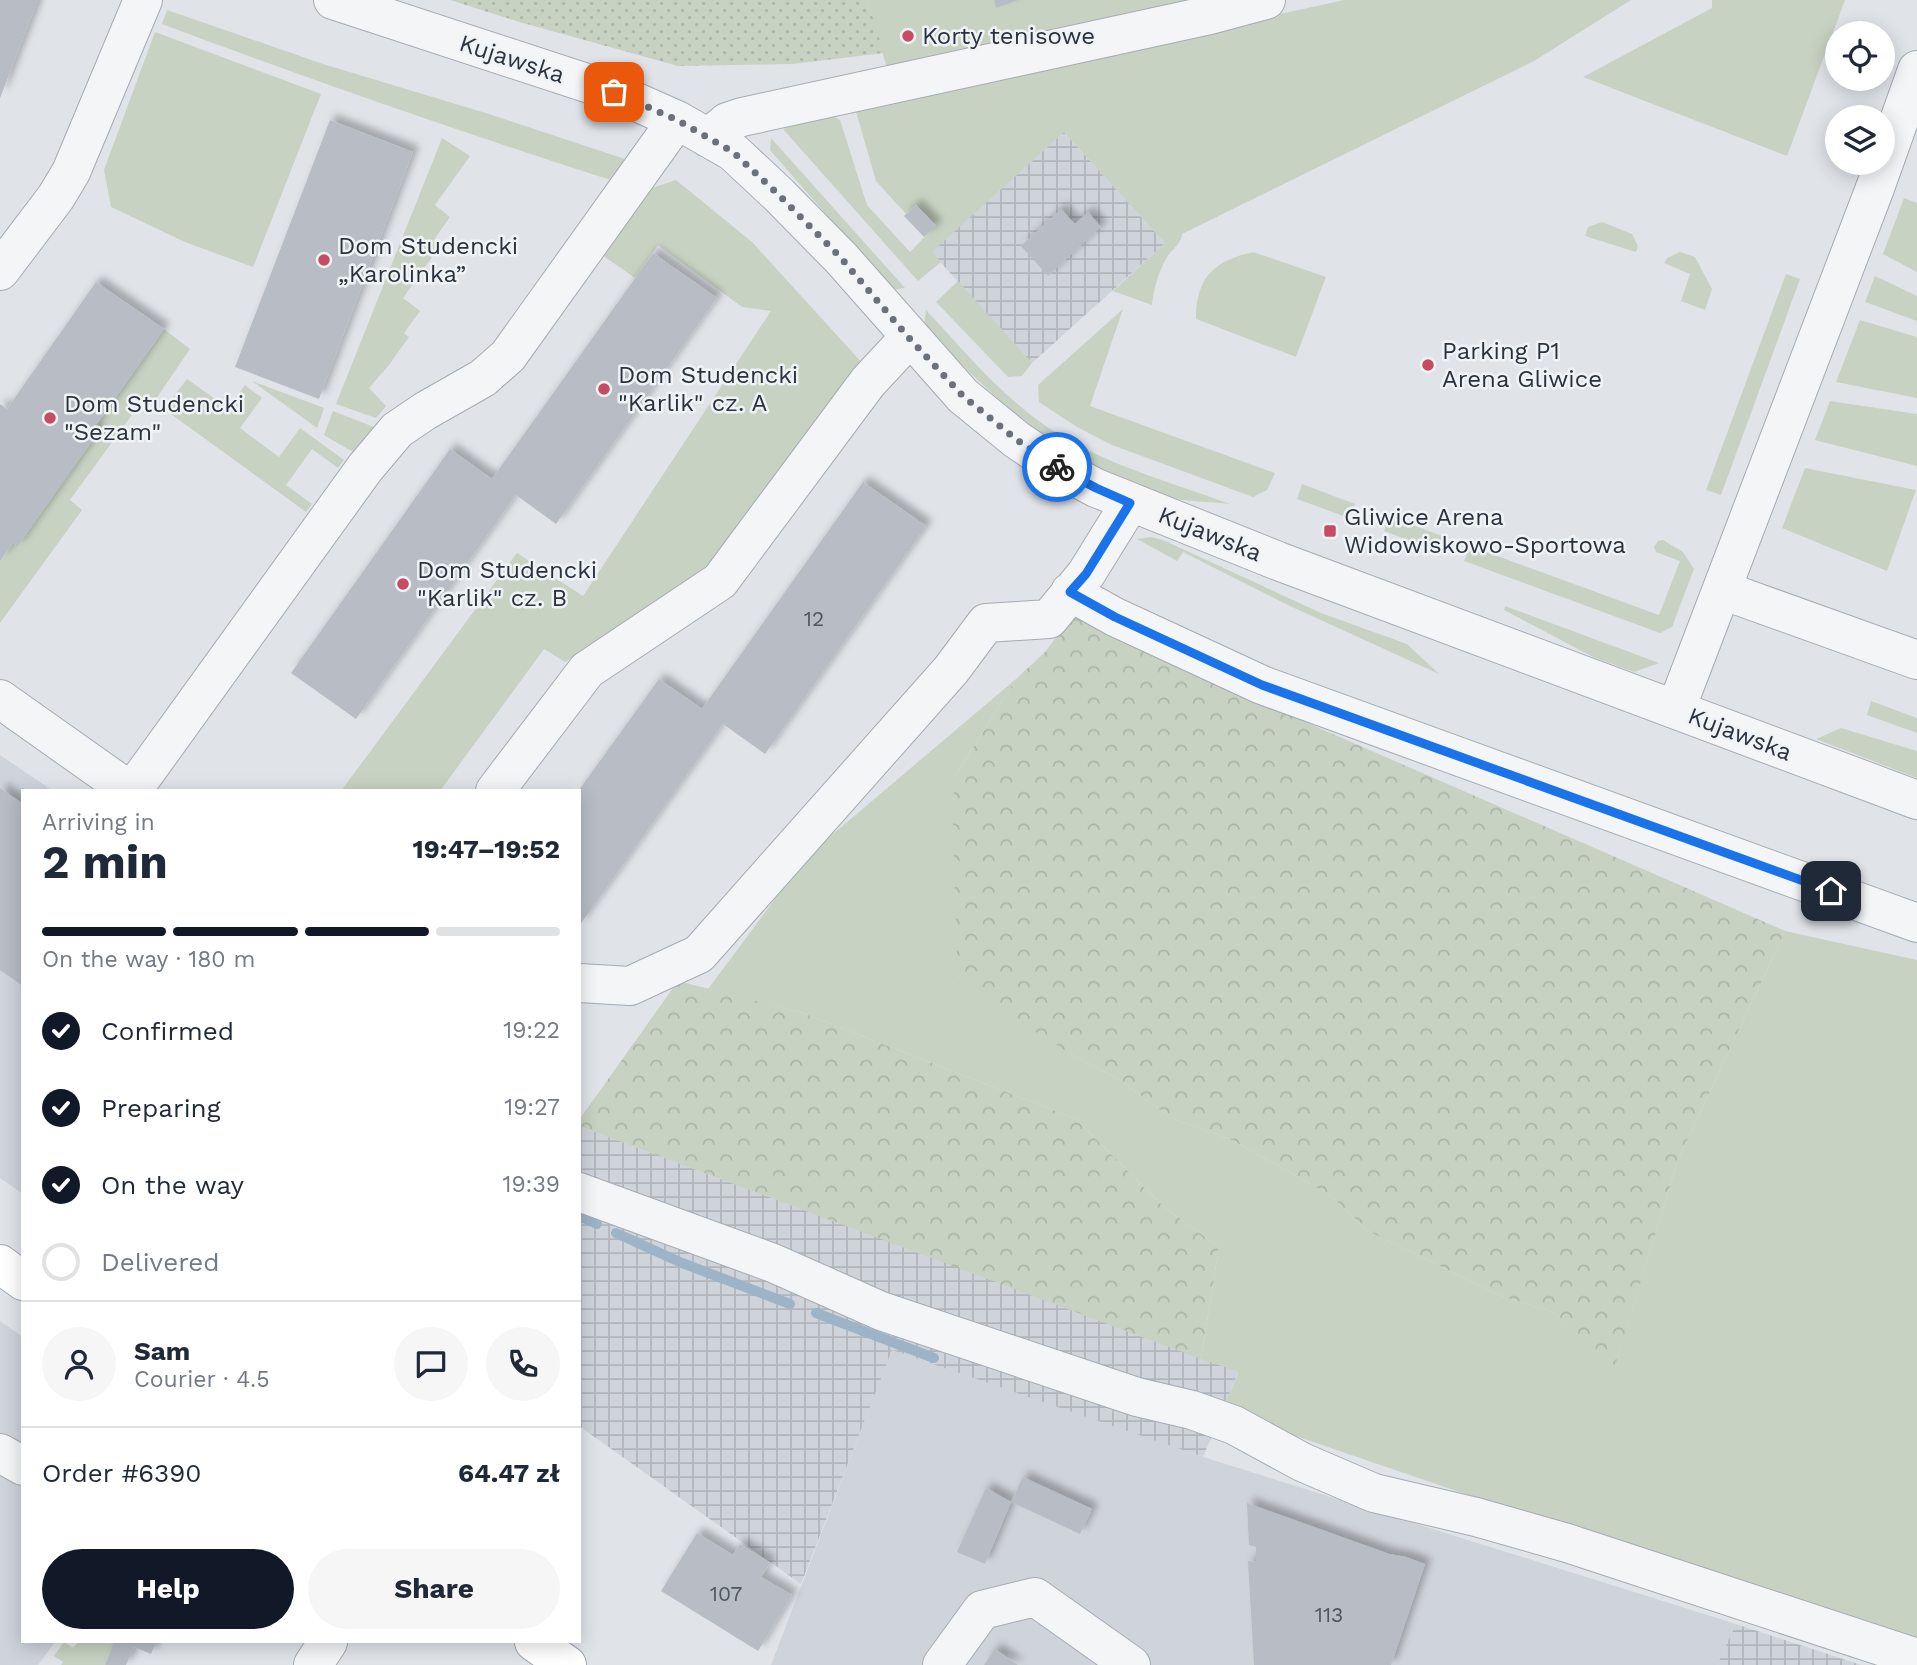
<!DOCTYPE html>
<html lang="en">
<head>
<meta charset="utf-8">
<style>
  body { margin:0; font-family:"Work Sans",sans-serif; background:#f6f6f7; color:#1f2937; height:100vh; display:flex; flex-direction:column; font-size:26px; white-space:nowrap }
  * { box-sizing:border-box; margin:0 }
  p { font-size:23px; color:#747a83 }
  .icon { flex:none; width:38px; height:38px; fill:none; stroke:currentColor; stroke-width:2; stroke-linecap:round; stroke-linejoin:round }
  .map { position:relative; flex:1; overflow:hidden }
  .details { position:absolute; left:21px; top:789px; width:560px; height:854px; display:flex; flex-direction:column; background:#fff; border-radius:0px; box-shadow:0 4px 18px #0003 }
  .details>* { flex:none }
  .buttons { position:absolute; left:1825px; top:21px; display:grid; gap:14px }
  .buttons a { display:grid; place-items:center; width:70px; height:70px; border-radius:50%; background:#fff; box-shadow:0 4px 18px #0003; font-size:35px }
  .pin { position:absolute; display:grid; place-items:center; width:60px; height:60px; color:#fff; margin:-30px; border-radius:14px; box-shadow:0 4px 10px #0006 }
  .courier { position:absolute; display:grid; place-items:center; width:70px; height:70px; margin:-35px; border:5px solid #1a73e8; border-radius:50%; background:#fff; color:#222; box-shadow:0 2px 9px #0007 }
  .head em { font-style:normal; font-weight:700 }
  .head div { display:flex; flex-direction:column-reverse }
  .head { display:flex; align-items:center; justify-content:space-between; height:119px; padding:0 21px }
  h1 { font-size:46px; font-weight:700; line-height:52px }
  .bar { display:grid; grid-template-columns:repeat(4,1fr); gap:10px 7px; align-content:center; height:84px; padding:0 21px }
  .bar i { height:9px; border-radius:5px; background:#e0e1e3 }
  .bar .selected { background:#111827 }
  .bar p { grid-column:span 4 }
  .line { display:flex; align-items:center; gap:18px; padding:0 21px; border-top:2px solid #e0e1e3 }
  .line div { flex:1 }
  .round { display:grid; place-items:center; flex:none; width:74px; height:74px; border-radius:37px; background:#f6f6f7 }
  ol { padding:0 21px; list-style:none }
  li { display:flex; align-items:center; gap:21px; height:77px }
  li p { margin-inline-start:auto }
  li .icon { padding:7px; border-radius:50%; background:#111827; color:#fff; stroke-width:4 }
  li:last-child { color:#747a83 }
  li i { width:38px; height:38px; border:4px solid #e0e1e3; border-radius:50% }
  .action { display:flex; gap:14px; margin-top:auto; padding:14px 21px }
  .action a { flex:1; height:80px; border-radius:42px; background:#111827; color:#fff; font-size:28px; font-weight:700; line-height:80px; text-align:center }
  .action a+a { background:#f6f6f7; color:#1f2937 }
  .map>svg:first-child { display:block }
  .built { fill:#cfd3da }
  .industrial { fill:url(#industrial-grid) }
  .green { fill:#c7d2c2 }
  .forest { fill:url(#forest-crowns) }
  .garden { fill:url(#garden-dots) }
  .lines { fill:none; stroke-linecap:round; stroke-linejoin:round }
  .stream { stroke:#9db3c7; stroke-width:10 }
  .building { fill:#b8bdc5; filter:url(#shadow) }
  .minor-casing { stroke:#a6abb3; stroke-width:40 }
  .major-casing { stroke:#a0a9b4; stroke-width:40 }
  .minor { stroke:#f3f5f7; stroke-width:38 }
  .major { stroke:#fff; stroke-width:38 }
  .done { stroke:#6a717a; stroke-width:7; stroke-dasharray:0 12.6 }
  .route { stroke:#1a73e8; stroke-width:9 }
  .poi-dot { fill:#c84b64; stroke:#f0f3f6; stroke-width:2.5 }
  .labels { text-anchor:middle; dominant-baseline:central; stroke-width:5; stroke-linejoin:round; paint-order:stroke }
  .number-label { font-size:21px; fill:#4e5660 }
  .poi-label { font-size:24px; fill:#2a333f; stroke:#f0f3f6; text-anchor:start }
  .street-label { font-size:24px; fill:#2a333f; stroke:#f0f3f6 }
</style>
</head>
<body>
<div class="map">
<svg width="1917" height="1665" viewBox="0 0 1917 1665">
  <defs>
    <pattern id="industrial-grid" width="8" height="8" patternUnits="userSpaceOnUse" patternTransform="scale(1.75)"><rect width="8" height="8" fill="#cfd3da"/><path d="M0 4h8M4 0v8" fill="none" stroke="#b2b6bc"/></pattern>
    <pattern id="forest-crowns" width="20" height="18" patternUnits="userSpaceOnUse" patternTransform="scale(1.75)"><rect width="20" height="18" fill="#c7d2c2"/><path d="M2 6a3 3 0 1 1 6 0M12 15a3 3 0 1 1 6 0" fill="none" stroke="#abb5a8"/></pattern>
    <pattern id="garden-dots" width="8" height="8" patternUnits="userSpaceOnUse" patternTransform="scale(1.75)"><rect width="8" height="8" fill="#c7d2c2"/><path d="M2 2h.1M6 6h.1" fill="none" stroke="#abb5a8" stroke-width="1.8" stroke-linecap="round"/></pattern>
    <filter id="shadow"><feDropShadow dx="6" dy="-6" stdDeviation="3.5" flood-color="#0004"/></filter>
  </defs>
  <rect width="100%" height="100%" fill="#e0e4e9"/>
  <path class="built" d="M 0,755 L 53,791 L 23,791 L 23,1194 L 0,1178 Z
    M 0,1321 L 23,1337 L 23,1642 L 55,1642 L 38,1665 L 0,1665 Z
    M 892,1349 L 1203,1457 L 1736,1624 L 1717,1665 L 771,1665 Z"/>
  <path class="industrial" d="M 1064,132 L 1165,243 L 1032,363 L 931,252 Z
    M 579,1126 L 1239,1371 L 1203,1457 L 892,1350 L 801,1584 L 579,1426 Z
    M 1736,1624 L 1861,1665 L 1717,1665 Z"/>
  <path class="green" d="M 867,0 L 1197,0 L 887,68 Z
    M 1344,0 L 1631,0 L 1534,61 L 1182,234 C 1181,245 1171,249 1166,259 C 1158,273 1154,288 1152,305 L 1113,291 L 1165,243 L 1064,132 L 932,252 L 941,262 L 918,281 L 783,129 L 828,114 L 840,120 L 867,205 L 910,252 L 936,225 L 916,205 L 906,214 L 876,181 L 855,108 Z
    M 1712,0 L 1845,0 L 1787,156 L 1583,77 L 1712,8 Z
    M 167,10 L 323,64 L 489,114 L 631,161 L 620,183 C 466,134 314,81 162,24 Z
    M 155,32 L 321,94 L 253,267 L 185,242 L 111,207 L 104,170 Z
    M 442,138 L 470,156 L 435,205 L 450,217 L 433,241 L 440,246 L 403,298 L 420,311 L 404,333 L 409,337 L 389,365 L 369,388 L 386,406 L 376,418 L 336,404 Z
    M 771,138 L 905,288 L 892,290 L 770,150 Z
    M 676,180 L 752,242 L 865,366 L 712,575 L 565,662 L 544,649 L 440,791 L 341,791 L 517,553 L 583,596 L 771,311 L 742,307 L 658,245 L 635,278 L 602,255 L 652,188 Z
    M 1904,198 L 1917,203 L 1917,272 L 1883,254 Z
    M 1602,222 L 1632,234 L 1638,246 L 1636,252 L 1585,236 L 1588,227 Z
    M 1253,252 L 1326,277 L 1296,357 L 1196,319 C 1196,277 1214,261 1253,252 Z
    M 1680,252 L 1695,257 L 1712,289 L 1705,310 L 1681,301 L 1690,274 L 1664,263 L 1667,258 Z
    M 1786,274 L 1800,279 L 1721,495 L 1706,490 Z
    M 1875,276 L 1917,296 L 1917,321 L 1865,302 Z
    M 958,281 L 1032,363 L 1022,376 L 1008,377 L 936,302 Z
    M 1123,309 L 1090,406 L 1275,473 L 1267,490 L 1253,497 L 1112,445 L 1077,427 L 1039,402 L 1038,385 Z
    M 926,310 C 969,356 1011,408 1067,439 C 1117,468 1176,484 1230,504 C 1206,501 1178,502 1156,494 C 1062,463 989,396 924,325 Z
    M 1860,320 L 1917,337 L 1917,398 L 1836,382 Z
    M 164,329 L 190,349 L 154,402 L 145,397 L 70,500 L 82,510 L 0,623 L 0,561 L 13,543 L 17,546 L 98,431 L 94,428 Z
    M 187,379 L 228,408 L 245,385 L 262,398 L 240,428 L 279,457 L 300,428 L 344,460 L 338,468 L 312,449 L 286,485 L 312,504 L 306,512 L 164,409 Z
    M 252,381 L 324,408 L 317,428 Z
    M 1830,401 L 1917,414 L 1917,466 L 1815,440 Z
    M 333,411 L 374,427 L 353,452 L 324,435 Z
    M 1805,468 L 1916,490 L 1887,571 L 1782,528 Z
    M 1302,484 L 1355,504 L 1349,518 L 1297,499 Z
    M 1389,516 L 1442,536 L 1437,551 L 1384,531 Z
    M 1151,537 L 1163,540 L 1321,613 L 1407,644 L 1439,674 L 1290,606 L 1183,552 L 1177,561 L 1137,539 Z
    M 1663,540 L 1683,552 L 1694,569 L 1672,627 L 1660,633 L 1464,561 L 1470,546 L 1659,615 L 1680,561 L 1656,552 L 1654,547 L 1658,541 Z
    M 1505,606 L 1659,663 L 1634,672 L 1593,657 L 1504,610 Z
    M 1016,679 L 954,778 L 1071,1054 L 1120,1080 L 1171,1118 L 1234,1141 L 1330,1195 L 1368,1231 L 1501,1296 L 1553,1312 L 1615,1365 L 1678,1160 L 1785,931 L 1917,960 L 1917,1643 L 1565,1528 L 1222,1411 L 1239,1372 L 1201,1359 L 1219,1247 L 1164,1207 L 1076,1119 L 803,1013 L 708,989 L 807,856 Z
    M 1871,701 L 1917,718 L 1917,733 L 1867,715 Z
    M 1841,728 L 1917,751 L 1917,778 L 1816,739 Z
    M 64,1642 L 73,1648 L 78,1642 L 114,1642 L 105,1665 L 61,1665 L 63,1662 L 54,1656 Z"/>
  <path class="forest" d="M 1074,615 L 1264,704 L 1785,931 L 1678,1160 L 1615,1366 L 1553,1312 L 1501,1296 L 1368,1231 L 1330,1195 L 1234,1141 L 1171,1118 L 1120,1080 L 1071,1054 L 958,983 L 953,831 L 954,778 L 1016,679 L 1044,653 Z
    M 678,981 L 803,1013 L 1076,1119 L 1164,1207 L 1219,1247 L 1201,1359 L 579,1126 L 579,1120 Z"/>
  <path class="garden" d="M 450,0 L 867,0 L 884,53 L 793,64 L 678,66 L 516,21 Z"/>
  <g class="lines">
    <path class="stream" d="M 579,1216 L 597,1224
      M 616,1233 L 682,1263 L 790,1304
      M 816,1313 L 934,1358"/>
  </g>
  <path class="building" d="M 0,0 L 38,0 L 0,98 Z
    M 994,0 L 1018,0 L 996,8 Z
    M 330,120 L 413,152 L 319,399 L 235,367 Z
    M 916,205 L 936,226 L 924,237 L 904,216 Z
    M 1061,209 L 1075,224 L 1088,212 L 1101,227 L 1048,276 L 1021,246 Z
    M 653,253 L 717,298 L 556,524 L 516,495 L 356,719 L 291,673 L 450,449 L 492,479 Z
    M 96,282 L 164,329 L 94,428 L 99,431 L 17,547 L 13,543 L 0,561 L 0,404 L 7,409 Z
    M 863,482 L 926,526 L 765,754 L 723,724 L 579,926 L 579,790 L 659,679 L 702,709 Z
    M 0,788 L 23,804 L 23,986 L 0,970 Z
    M 1023,1477 L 1092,1509 L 1080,1534 L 1011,1502 L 985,1564 L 957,1552 L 986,1488 L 1011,1502 Z
    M 1247,1503 L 1389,1554 L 1406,1557 L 1425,1564 L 1391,1665 L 1254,1665 L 1248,1561 L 1256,1562 L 1256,1547 L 1249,1545 Z
    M 697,1533 L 733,1555 L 740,1544 L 770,1563 L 761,1577 L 792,1595 L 758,1651 L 661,1591 Z
    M 114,1642 L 156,1642 L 151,1654 L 134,1647 L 126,1665 L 105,1665 Z
    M 995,1649 L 1018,1665 L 984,1665 Z"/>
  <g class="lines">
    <g class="minor-casing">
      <path id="minor" d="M 333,0 L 614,92 L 677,120 L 733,152 L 779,195 L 841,258 L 963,396 L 1017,440 L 1060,469 L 1096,488 L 1278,561 L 1917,800
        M 708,138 L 727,122 L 742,117 L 1210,15 L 1266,0
        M 0,271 L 56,197 L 71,172 L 143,0
        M 1722,590 L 1917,660
        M 1070,592 L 1115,617 L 1262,685 L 1917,923
        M 0,699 L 130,791
        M 1676,709 L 1875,188 L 1917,70
        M 132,791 L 365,468 L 397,430 L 425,411 L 483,378 L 508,356 L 677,120
        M 495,791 L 587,670 L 720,581 L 868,382 L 909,338
        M 579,983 L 630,986 L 699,954 L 951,670 L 986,623 L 1049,619 L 1086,574 L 1130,503
        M 579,1192 L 773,1263 L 881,1311 L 1137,1397 L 1192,1410 L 1234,1425 L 1302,1462 L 1374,1493 L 1476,1517 L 1567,1543 L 1917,1658
        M 0,1453 L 23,1466
        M 313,1665 L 328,1642
        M 942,1665 L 982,1610 L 1035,1597 L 1131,1665"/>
    </g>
    <g class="major-casing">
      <path id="major" d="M 0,1264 L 23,1281
        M 534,1642 L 567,1665"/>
    </g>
    <use href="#minor" class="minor"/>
    <use href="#major" class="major"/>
  </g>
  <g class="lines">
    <path class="done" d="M 614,92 L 677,120 L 733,152 L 779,195 L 841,258 L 909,338 L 963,396 L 1017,440 L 1057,467"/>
    <path class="route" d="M 1057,467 L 1096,488 L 1130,503 L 1086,574 L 1070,592 L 1115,617 L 1262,685 L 1831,891"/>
  </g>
  <g class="poi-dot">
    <circle cx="908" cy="36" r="7"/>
    <circle cx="324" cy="260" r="7"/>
    <circle cx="1428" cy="365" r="7"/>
    <circle cx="604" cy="389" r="7"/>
    <circle cx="50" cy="418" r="7"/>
    <rect x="1323" y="524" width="14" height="14" rx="3.5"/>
    <circle cx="403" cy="584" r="7"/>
  </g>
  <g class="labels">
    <g class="number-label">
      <text x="814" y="618">12</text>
      <text x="726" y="1593">107</text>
      <text x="1329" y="1614">113</text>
    </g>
    <g class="poi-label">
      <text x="922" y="36">Korty tenisowe</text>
      <text x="338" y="246">Dom Studencki<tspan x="338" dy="28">„Karolinka”</tspan></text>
      <text x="1442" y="351">Parking P1<tspan x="1442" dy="28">Arena Gliwice</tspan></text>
      <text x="618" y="375">Dom Studencki<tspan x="618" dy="28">"Karlik" cz. A</tspan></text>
      <text x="64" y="404">Dom Studencki<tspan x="64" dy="28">"Sezam"</tspan></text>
      <text x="1344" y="517">Gliwice Arena<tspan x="1344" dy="28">Widowiskowo-Sportowa</tspan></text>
      <text x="417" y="570">Dom Studencki<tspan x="417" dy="28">"Karlik" cz. B</tspan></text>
    </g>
    <g class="street-label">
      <text transform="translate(512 59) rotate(18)">Kujawska</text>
      <text transform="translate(1210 534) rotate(22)">Kujawska</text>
      <text transform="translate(1740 734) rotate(21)">Kujawska</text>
    </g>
  </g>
</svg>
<div class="buttons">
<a><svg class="icon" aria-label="locate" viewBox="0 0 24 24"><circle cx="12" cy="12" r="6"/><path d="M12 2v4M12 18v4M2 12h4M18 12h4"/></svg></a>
<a><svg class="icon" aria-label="layers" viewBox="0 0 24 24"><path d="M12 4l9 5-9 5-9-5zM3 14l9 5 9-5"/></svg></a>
</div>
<div class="pin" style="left:614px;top:92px;background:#ea580c"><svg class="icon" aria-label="bag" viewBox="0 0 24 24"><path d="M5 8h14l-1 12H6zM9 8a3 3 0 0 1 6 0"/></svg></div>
<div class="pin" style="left:1831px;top:891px;background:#1f2937"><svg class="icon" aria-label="home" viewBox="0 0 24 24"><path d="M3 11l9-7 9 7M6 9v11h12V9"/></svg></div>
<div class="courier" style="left:1057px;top:467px"><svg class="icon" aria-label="bike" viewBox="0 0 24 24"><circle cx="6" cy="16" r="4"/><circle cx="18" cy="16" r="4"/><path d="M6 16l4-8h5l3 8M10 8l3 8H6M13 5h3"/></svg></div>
<section class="details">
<div class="head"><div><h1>2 min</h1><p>Arriving in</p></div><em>19:47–19:52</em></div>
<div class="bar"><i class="selected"></i><i class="selected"></i><i class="selected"></i><i></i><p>On the way · 180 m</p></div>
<ol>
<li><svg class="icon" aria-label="check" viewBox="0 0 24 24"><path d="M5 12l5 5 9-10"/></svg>Confirmed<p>19:22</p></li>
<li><svg class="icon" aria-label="check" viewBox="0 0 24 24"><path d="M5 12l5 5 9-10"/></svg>Preparing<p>19:27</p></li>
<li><svg class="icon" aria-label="check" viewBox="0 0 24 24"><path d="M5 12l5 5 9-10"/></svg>On the way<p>19:39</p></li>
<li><i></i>Delivered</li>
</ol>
<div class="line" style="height:126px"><a class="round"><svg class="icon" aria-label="person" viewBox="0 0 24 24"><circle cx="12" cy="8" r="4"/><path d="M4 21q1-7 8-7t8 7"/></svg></a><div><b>Sam</b><p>Courier · 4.5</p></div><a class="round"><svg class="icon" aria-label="chat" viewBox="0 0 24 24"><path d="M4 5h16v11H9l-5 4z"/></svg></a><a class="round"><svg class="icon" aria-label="phone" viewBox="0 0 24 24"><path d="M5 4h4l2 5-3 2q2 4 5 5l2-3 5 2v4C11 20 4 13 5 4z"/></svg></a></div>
<div class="line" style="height:91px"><div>Order #6390</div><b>64.47 zł</b></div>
<div class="action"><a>Help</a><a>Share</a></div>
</section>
</div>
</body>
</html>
